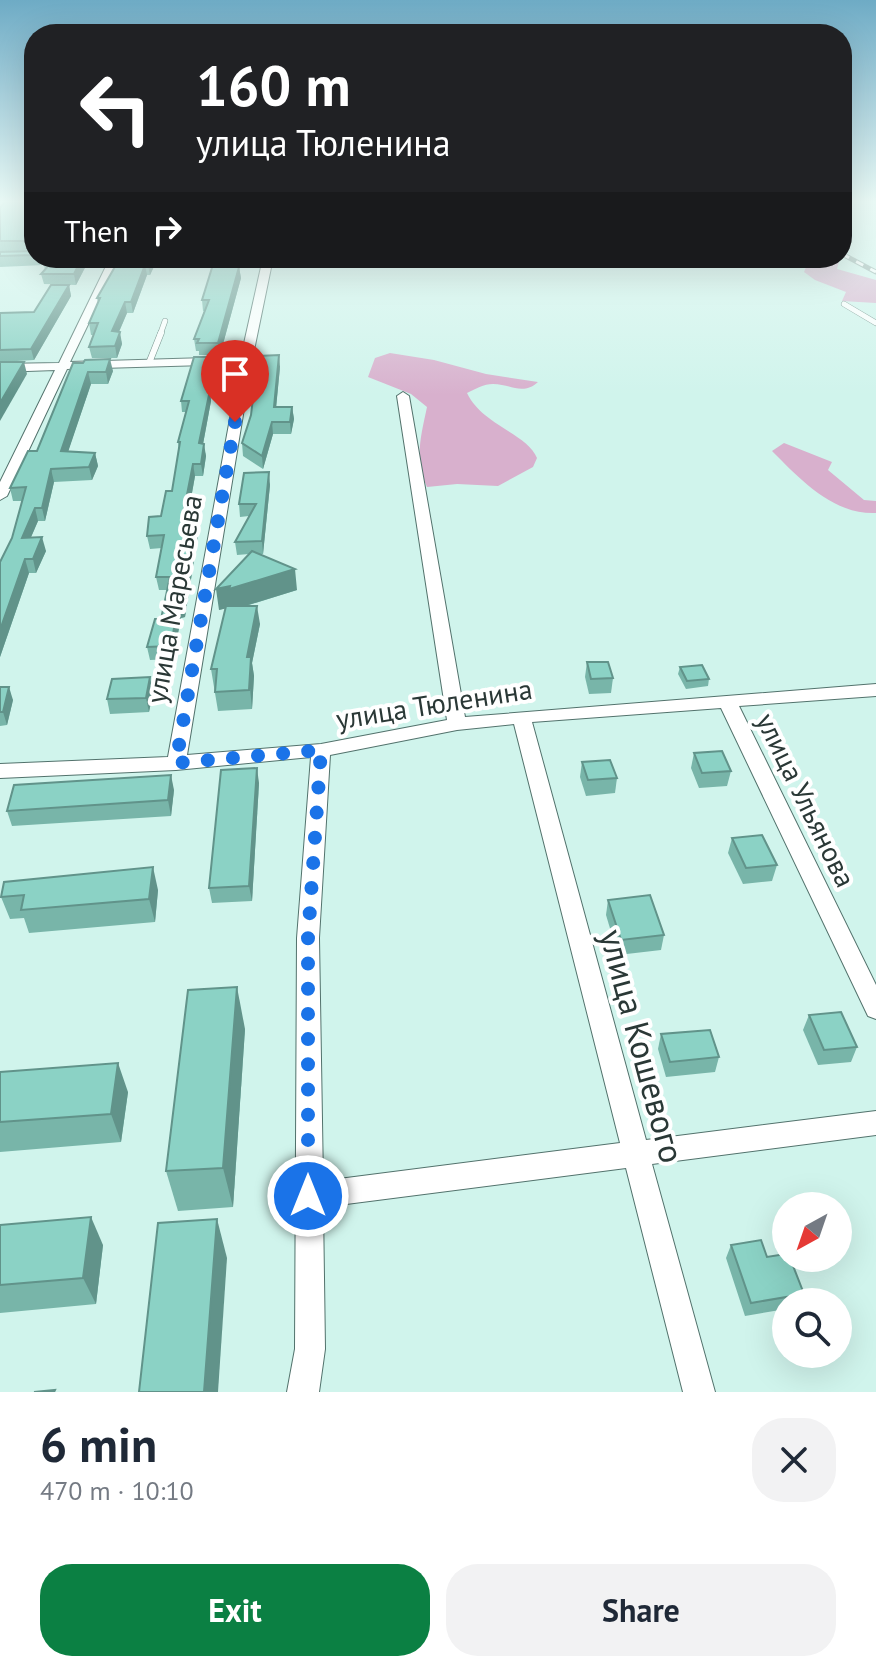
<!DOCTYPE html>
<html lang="en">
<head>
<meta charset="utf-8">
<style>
	:root { --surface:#fff; --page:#f2f2f3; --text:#1f2937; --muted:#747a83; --accent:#0b8043 }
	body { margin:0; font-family:"PT Sans",sans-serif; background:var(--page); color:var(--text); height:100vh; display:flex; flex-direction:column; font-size:30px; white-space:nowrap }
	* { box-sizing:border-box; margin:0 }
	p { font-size:26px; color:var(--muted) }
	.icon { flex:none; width:44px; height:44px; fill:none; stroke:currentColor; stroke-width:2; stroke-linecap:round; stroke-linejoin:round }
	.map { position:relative; height:1392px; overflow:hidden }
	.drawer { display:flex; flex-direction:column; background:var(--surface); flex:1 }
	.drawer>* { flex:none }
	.banner { position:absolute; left:24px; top:24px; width:828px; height:244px; border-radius:32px; box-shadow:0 8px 32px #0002; background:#202124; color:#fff; overflow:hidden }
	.needle { width:52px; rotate:220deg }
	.buttons { position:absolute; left:772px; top:1192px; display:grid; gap:16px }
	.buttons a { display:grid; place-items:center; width:80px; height:80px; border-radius:50%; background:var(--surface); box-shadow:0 8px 32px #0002; font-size:40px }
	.pin { position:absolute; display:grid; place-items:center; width:68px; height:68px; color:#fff; margin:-82px -34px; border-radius:50% 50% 50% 0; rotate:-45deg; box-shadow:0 0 8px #0007 }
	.pin .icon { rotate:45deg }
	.me { position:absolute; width:88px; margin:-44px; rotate:0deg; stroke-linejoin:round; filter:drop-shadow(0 0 6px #0008) }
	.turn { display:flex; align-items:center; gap:28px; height:168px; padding:0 40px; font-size:36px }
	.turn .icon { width:104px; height:104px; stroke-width:2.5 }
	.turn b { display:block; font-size:56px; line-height:68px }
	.then { display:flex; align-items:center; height:76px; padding:0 40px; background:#0003; gap:16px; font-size:30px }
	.round { display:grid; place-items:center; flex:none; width:84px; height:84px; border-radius:32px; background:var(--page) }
	.summary { display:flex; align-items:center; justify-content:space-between; height:136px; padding:0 40px }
	h1 { font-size:48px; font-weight:800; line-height:60px }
	.action { display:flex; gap:16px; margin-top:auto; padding:16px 40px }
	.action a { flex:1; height:92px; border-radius:32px; background:var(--accent); color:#fff; font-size:32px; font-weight:800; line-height:92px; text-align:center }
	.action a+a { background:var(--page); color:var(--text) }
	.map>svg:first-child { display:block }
	.green { fill:#d8b0cd }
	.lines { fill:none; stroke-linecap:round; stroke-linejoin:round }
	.service-far1-casing { stroke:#52726c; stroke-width:6 }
	.service-casing { stroke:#52726c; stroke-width:7 }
	.minor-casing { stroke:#52726c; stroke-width:2 }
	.service-far1 { stroke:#fff; stroke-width:5 }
	.service { stroke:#fff; stroke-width:6 }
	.minor { fill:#fff; fill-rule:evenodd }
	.rail-casing { stroke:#829c97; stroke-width:5 }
	.rail { stroke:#fff; stroke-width:3; stroke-dasharray:8; stroke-linecap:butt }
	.wall { fill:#78b5a9 }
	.shaded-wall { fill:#61938a }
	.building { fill:#8bd2c5; stroke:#61938a; stroke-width:2 }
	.route { stroke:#1a73e8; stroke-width:14; stroke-dasharray:0 25.2 }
	.labels { text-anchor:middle; stroke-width:8; stroke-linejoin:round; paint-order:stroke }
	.street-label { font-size:28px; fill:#2a3836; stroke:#fff }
	.near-street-label { font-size:34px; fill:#2a3836; stroke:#fff }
</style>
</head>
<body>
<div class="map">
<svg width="876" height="1392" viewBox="0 0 876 1392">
	<rect width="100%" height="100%" fill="#d0f4ec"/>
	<g class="green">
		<path d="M797,258H833L839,262L837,269L876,280V303L842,301L846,292L815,280L804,272L807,265Z"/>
		<path d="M390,353L434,360L486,374L538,382C523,396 510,384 493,384C484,384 475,389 467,393C482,425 528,434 537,458L533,467L498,486L457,484L427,487C414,458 421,436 427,407L411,394L368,377L375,358Z"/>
		<path d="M784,443L832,462L828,470L864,500L876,501V513C833,515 800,479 772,451Z"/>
	</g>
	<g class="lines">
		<defs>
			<g id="service-far1">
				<path d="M844,304L876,323"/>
				<path d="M160,335L165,321"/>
			</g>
			<path id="service" d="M149,363L161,333"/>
			<path id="minor" d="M110,258H120L70,362L241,357L263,258H273L252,360L187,755L321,744L447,720L397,396L403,392L409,396L465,717L876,684V696L739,706L876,985V1019L868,1016L721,708L532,722L646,1140L876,1111V1135L652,1164L715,1392H683L626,1168L323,1207L325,1349L319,1392H287L295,1349L297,938L311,757L176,770L0,778V764L168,757L240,364L67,369L7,496L0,500V482L55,370L0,372V364L59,363ZM514,724L620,1143L323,1181L319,938L330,755L457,730Z"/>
		</defs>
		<use href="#service-far1" class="service-far1-casing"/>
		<use href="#service" class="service-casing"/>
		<use href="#minor" class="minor-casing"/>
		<use href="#service-far1" class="service-far1"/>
		<use href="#service" class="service"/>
		<use href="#minor" class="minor"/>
		<defs>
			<path id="rail" d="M842,254L876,272"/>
		</defs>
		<use href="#rail" class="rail-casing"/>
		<use href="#rail" class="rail"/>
	</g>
	<g class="wall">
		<path d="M34,200V258H90L76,285L44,284L41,274L45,270L44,265L0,267V252L27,251H0V208Z"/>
		<path d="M120,258H158L150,275H147L133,313H127L119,332L122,344L117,358H92L89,347L93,335H91L89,323L98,303L97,298Z"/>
		<path d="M189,258H240L238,267H239L241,278L220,355H199V351H196L194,339L204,311H203L202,300L213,264H190Z"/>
		<path d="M69,285L71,296L34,360L0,362V313L34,312Z"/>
		<path d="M215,357L216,368L210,392L211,401L203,444L206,456L203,476H195L188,514L193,522H196L198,535L185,617L181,618L173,659L150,660L147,647L161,619L167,590H159L156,577L162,548L150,549L147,536L161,516L172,491L179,450L178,442L186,412H182L181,401Z"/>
		<path d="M73,363L113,371L108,384H91L68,451L95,453L98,466L92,480L54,482L45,521H38L31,537L46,551L36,573H29L0,657V562L12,538L22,501H13L10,488L37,451Z"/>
		<path d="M280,367L276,407H292L294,419L291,434H273L263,469L243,456L242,443Z"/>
		<path d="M270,485L263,554H259L297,590L246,606L260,624L252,663L254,676L252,709L218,711L211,669L226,608L219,610L249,554L237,555L235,542L249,516L240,517L239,504Z"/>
		<path d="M587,662L613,678L611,693L589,694L585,677Z"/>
		<path d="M680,667L709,679L708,686L686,689L678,674Z"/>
		<path d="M0,687L13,700L7,725L0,726Z"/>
		<path d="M153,692L149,712L110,714L107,699Z"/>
		<path d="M694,753L731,771L727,786L699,788L691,768Z"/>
		<path d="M582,762L617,778L615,793L586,796L580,777Z"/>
		<path d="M259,783L252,901L212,903L209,888Z"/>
		<path d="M174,790L171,816L12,826L7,811Z"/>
		<path d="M732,838L777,865L772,881L743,884L728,853Z"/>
		<path d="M4,882L158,890L155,922L29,933L24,918L10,919L1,897Z"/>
		<path d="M608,900L664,935L661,950L618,955L606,915Z"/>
		<path d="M809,1015L857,1047L851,1062L818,1065L803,1030Z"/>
		<path d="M245,1029L233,1207L178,1211L166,1171Z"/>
		<path d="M661,1034L719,1057L715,1072L666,1077L658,1049Z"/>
		<path d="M0,1072L128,1092L121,1142L0,1152Z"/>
		<path d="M0,1225L103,1245L96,1304L0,1313Z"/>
		<path d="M731,1245L767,1257L804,1294L800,1302H786V1309L745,1316L726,1258Z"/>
	</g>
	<g class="shaded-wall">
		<path d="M82,258H90L76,285L74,274Z"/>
		<path d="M152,258H158L150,275L148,265Z"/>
		<path d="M236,258H240L235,278L234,267Z"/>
		<path d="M145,265L147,275L133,313L131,302Z"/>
		<path d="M239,267L241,278L220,355L218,343Z"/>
		<path d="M69,285L71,296L34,360L31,349Z"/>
		<path d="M125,302L127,313L114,343L112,331Z"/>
		<path d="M120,332L122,344L117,358L115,346Z"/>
		<path d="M279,355L280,367L275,419L274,407Z"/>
		<path d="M215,357L216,368L210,392L211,401L201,455L199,443L206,389Z"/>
		<path d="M110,359L113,371L108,384L106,372Z"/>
		<path d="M24,362L27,374L0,421V403Z"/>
		<path d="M88,372L91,384L64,464L61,451Z"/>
		<path d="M292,407L294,419L291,434L290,422Z"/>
		<path d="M272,422L273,434L263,469L262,456Z"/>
		<path d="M204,444L206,456L203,476L201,464Z"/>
		<path d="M95,453L98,466L92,480L89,467Z"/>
		<path d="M193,464L195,476L186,527L183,515Z"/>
		<path d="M51,469L54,482L45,521L42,508Z"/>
		<path d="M269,472L270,485L263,554L262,541Z"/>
		<path d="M35,508L38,521L25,551L22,538Z"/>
		<path d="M196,522L198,535L185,617L181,618L173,659L171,646Z"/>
		<path d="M42,537L46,551L36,573L33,559Z"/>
		<path d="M25,559L29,573L0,657V630Z"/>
		<path d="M295,569L297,590L232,610V607L219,610L216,589Z"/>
		<path d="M257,606L260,624L252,663L254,676L252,709L247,657Z"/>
		<path d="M150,677L153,692L149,712L146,698Z"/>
		<path d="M9,687L13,700L7,725L3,712Z"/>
		<path d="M257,768L259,783L252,901L249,886Z"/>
		<path d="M171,775L174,790L171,816L168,800Z"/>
		<path d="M153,867L158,890L155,922L149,899Z"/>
		<path d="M237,987L245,1029L233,1207L223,1168Z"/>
		<path d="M118,1063L128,1092L121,1142L111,1114Z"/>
		<path d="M91,1217L103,1245L96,1304L83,1278Z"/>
		<path d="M217,1219L227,1258L218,1392H204Z"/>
	</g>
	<g class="building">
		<path d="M6,200H34V206L31,211H34V226L32,229H34V243L32,241H0V208Z"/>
		<path d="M34,251V255L0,256V252Z"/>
		<path d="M47,258H82L74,274H41L51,263L43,262Z"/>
		<path d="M120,258H152L148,265H145L131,302H125L112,331L120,332L115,346L89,347L98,323H89L100,298H97Z"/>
		<path d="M215,258H236L234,267H239L218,343H197L199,339H194L209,300H202Z"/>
		<path d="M51,285H69L31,349L0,350V313L34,312Z"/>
		<path d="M279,355L274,407H292L290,422H272L262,456L242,443L251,415L258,356Z"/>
		<path d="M194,357H215L206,389L210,390L199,443L204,444L201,464H193L183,515L192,514L191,522H196L183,604H178L171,646L147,647L155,619H161L170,577H156L164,535L147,536L149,517L161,516L166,491H172L180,442H178L189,401H181Z"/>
		<path d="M110,359L106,372H88L61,451L95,453L89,467L51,469L42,508H35L22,538L42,537L33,559H25L0,630V562L12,538L26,487L10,488L28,451H37L73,363H83L85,360Z"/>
		<path d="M0,362H24L0,403Z"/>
		<path d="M269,472L262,541L235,542L256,504H239L244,473Z"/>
		<path d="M252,551L295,569L229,589L230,586L216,589Z"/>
		<path d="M226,606H257L247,657H251L249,690L215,692L217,669H211Z"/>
		<path d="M587,662H608L613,678L591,679Z"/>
		<path d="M702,665L709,679L687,681L680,667Z"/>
		<path d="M150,677L146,698L107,699L112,679Z"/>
		<path d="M0,687H9L3,712H0Z"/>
		<path d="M722,751L731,771L702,773L694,753Z"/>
		<path d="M610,760L617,778L588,780L582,762Z"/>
		<path d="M257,768L249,886L209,888L221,770Z"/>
		<path d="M171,775L168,800L7,811L14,785Z"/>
		<path d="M762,835L777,865L746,868L732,838Z"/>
		<path d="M153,867L149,899L21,910L24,895L1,897L4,882Z"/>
		<path d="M650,895L664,935L621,940L608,900Z"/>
		<path d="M237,987L223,1168L166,1171L188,990Z"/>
		<path d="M841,1012L857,1047L824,1050L809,1015Z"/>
		<path d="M710,1030L719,1057L670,1062L661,1034Z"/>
		<path d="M118,1063L111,1114L0,1122V1072Z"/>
		<path d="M91,1217L83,1278L0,1285V1225Z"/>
		<path d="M217,1219L204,1392H139L158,1223Z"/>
		<path d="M761,1240L767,1257L786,1254V1258H790L804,1294L751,1303L731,1245Z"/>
		<path d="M55,1390L54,1392H34Z"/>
	</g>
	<linearGradient id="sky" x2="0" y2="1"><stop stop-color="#6eabc5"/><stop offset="0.51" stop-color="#eafaf6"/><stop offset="1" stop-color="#eafaf6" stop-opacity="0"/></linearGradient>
	<rect width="876" height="395" fill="url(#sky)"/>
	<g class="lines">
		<path class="route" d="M235,422L176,763L321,750L308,938V1196"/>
	</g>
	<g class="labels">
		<g class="street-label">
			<text transform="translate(174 599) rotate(-80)" y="10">улица Маресьева</text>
			<text transform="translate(434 704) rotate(-9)" y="10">улица Тюленина</text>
			<text transform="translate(806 800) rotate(64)" y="10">улица Ульянова</text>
		</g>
		<g class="near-street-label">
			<text transform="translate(642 1046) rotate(75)" y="12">улица Кошевого</text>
		</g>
	</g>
</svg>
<div class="buttons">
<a><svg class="needle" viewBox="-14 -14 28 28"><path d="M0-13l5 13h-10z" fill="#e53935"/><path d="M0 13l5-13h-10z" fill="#747a83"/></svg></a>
<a><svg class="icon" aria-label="search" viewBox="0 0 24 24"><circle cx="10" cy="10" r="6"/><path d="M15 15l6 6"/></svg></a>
</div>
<div class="pin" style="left:235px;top:422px;background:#d93025"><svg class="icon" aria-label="arrive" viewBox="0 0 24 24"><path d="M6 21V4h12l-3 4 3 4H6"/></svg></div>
<svg class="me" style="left:308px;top:1196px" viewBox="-20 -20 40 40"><circle r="17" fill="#1a73e8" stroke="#fff" stroke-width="3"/><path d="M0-11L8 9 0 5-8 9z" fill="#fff"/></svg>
<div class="banner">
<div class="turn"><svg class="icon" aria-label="left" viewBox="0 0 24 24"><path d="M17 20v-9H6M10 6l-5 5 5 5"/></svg><div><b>160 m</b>улица Тюленина</div></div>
<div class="then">Then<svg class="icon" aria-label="right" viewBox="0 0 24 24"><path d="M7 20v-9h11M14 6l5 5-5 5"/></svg></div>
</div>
</div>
<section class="drawer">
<div class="summary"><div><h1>6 min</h1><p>470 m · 10:10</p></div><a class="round"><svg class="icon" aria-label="close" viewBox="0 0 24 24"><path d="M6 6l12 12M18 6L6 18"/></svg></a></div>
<div class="action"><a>Exit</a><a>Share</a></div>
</section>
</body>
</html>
